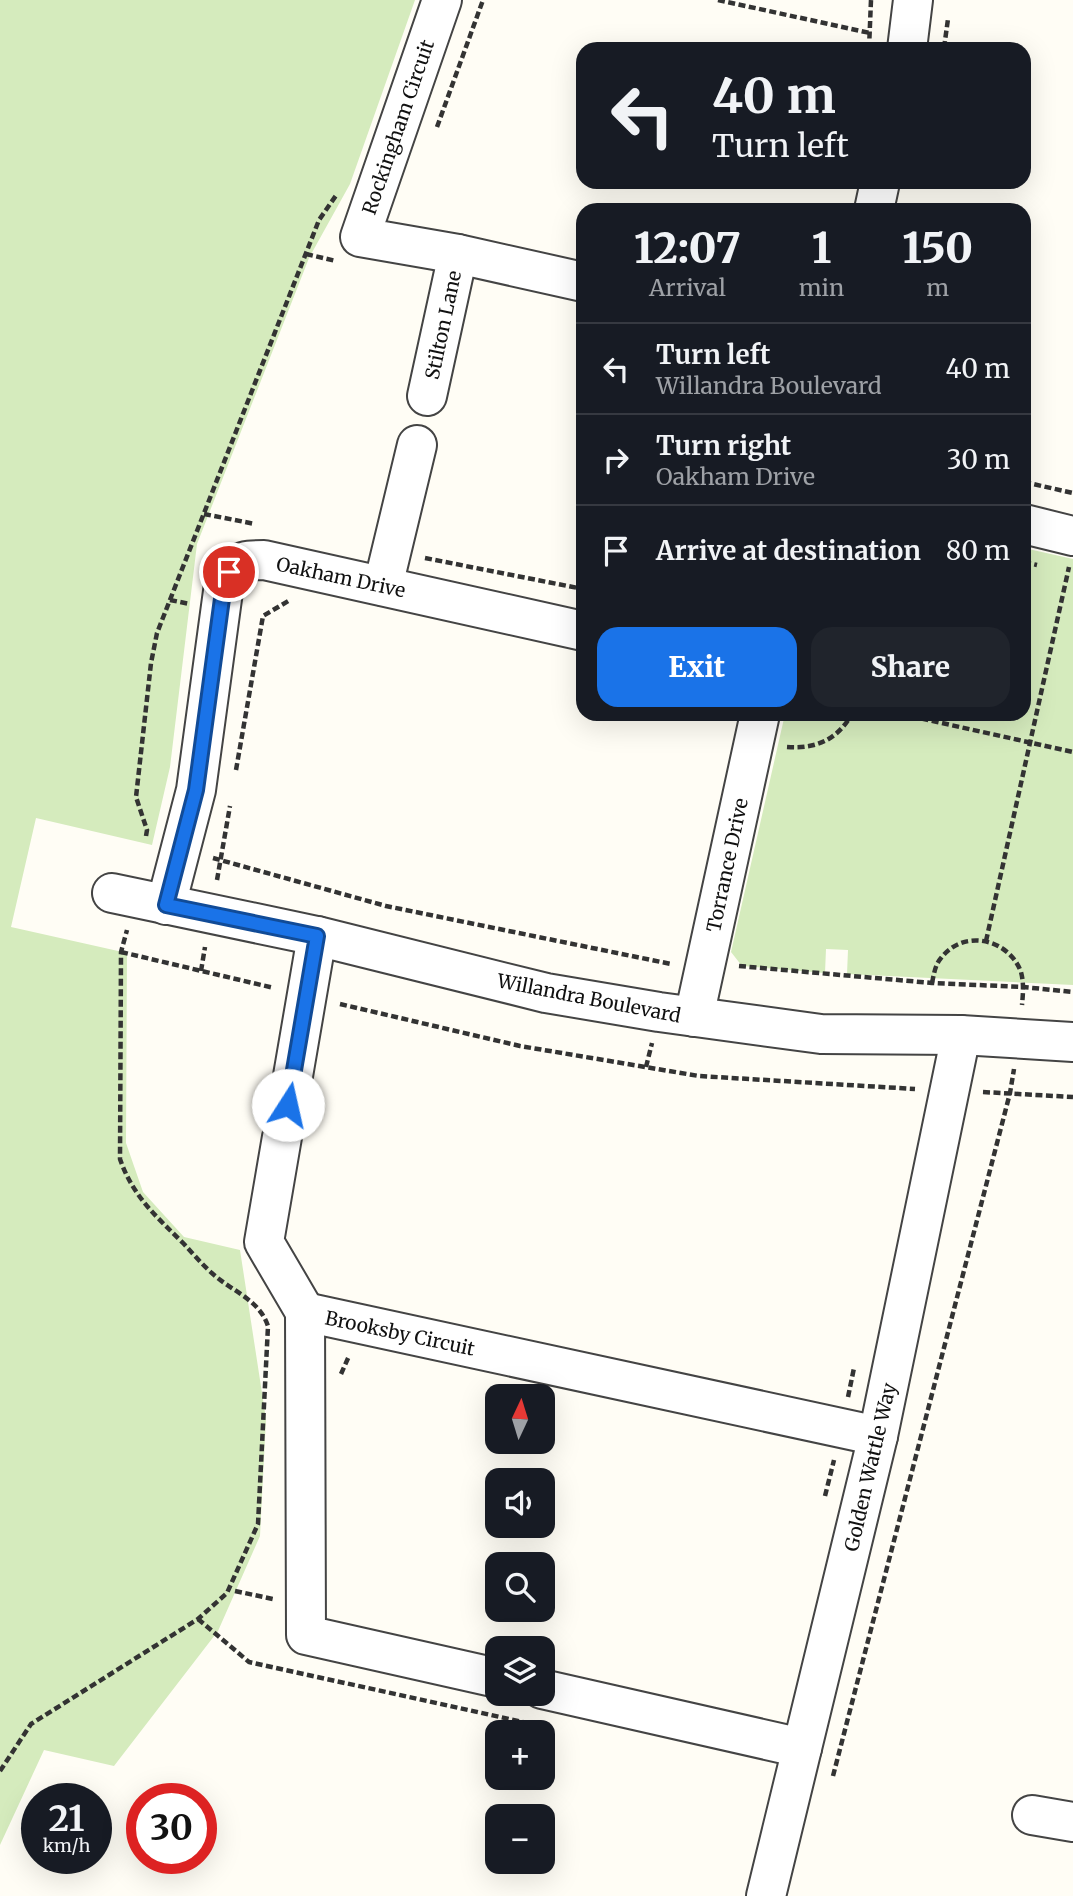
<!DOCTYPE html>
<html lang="en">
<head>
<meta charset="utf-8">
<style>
	:root { --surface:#171b24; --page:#20242c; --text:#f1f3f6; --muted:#9ea1a6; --line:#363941; --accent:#1a73e8 }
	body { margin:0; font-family:Merriweather,serif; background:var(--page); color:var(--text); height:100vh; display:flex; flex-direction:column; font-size:26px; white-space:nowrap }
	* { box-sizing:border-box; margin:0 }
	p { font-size:23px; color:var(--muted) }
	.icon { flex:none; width:38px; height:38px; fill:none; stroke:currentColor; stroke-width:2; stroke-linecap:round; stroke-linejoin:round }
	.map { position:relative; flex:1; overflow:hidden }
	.details { position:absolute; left:576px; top:203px; width:455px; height:518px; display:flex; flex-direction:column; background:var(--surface); border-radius:21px; box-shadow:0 7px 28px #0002 }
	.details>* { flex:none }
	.top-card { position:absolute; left:576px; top:42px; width:455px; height:147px; border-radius:21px; box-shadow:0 7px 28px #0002; background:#171b24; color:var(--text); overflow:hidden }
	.needle { width:46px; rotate:4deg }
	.fabs { position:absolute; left:485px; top:1384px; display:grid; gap:14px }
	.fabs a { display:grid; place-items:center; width:70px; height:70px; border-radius:14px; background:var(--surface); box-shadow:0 7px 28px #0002; font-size:35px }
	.speed { position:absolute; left:21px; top:1783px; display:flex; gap:14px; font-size:35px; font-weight:700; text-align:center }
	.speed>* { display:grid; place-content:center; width:91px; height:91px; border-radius:50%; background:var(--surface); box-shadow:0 7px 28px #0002; line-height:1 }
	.speed small { font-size:18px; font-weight:400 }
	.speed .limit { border:10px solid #d22; background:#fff; color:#111 }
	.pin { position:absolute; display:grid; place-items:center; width:60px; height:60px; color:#fff; margin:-30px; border:4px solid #fff; border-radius:50%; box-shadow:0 2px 7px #0007 }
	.me { position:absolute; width:77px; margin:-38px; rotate:10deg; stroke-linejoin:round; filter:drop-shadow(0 0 5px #0008) }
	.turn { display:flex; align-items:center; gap:24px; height:147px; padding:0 21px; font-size:32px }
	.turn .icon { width:91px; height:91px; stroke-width:2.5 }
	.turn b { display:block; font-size:49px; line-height:60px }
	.eta { display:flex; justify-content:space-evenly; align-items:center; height:119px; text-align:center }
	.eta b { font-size:42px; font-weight:800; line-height:49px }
	.action { display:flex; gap:14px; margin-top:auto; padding:14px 21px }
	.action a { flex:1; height:80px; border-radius:21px; background:var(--accent); color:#fff; font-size:28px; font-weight:800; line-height:80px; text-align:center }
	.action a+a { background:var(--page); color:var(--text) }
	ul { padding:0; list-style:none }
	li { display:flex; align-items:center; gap:21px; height:91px; padding:0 21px; border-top:2px solid var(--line) }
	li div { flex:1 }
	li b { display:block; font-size:26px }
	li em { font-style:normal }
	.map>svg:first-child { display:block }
	.green { fill:#d5ebbd }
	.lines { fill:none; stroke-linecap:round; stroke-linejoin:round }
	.minor-casing { stroke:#444; stroke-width:42 }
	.path { stroke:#333; stroke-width:4.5; stroke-dasharray:7 3.5; stroke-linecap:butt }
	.minor { stroke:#fff; stroke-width:38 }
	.route-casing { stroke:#114b97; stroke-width:18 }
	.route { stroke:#1a73e8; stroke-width:12 }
	.labels { text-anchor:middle; stroke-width:7; stroke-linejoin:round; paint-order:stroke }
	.street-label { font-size:19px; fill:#111; stroke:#fff }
</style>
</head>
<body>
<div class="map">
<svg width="1073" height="1896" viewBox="0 0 1073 1896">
	<rect width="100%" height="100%" fill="#fffdf5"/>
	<g class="green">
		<path d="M0,0H415L350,184L309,258L197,544L170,767L152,845L36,818L11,927L127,953L126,1143L143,1192L184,1237L240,1250L266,1419L260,1536L218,1631L114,1766L44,1750L0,1845Z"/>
		<path d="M1024,548L1073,559V985L847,974L848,950L826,949L825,973L742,966L731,952L785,714H1024Z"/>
	</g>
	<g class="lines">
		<defs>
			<g id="minor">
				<path d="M442,0L360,237L458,254L583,282"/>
				<path d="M907,49L913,0"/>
				<path d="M874,210L880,182"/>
				<path d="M427,396L458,254"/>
				<path d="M1024,524L1073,536"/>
				<path d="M383,586L417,445"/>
				<path d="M112,893L317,936L546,993L659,1012L821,1034L961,1035L1073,1042"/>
				<path d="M166,905L196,790L224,584C233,562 241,560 264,560L583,631"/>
				<path d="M694,1017L760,714"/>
				<path d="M288,1105L317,936"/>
				<path d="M282,1137L264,1242L305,1312"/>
				<path d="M497,1678L306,1635L305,1312L878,1436"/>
				<path d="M542,1689L802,1748"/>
				<path d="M1032,1815L1073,1822"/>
				<path d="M766,1896L878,1436L961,1035"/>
			</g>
		</defs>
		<use href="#minor" class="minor-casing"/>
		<g class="path">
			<path d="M718,0L870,33"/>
			<path d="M944,48L948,19"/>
			<path d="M869,49L871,0"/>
			<path d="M437,127L483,0"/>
			<path d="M306,254L336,261"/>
			<path d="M1024,482L1073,493"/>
			<path d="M204,514L255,524"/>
			<path d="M425,558L583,589"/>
			<path d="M1024,562L1037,565"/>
			<path d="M170,600L190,604"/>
			<path d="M901,714L1073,752"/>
			<path d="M787,747C816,749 837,740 852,714"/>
			<path d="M236,770L263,616L290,600"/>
			<path d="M146,836L147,830L136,797L151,663L157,633L319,220L337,194"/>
			<path d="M213,858L386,906L671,964"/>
			<path d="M217,880L230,806"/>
			<path d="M986,941L1069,567"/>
			<path d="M121,952L274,988"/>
			<path d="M739,966L932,983L1023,987L1073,992"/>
			<path d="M201,971L205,947"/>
			<path d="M932,983C934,974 935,965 941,958C964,928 1009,939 1021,972C1024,983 1023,994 1022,1005"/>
			<path d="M340,1004L520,1046L699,1076L915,1089"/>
			<path d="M646,1067L652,1043"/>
			<path d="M983,1092L1073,1097"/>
			<path d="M341,1374L349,1356"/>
			<path d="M848,1397L854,1368"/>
			<path d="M825,1496L834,1460"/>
			<path d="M235,1591L273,1599"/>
			<path d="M198,1619L249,1662L532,1724"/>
			<path d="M0,1771L31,1724L198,1619L227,1593L258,1524L268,1326C260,1302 237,1293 219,1279C206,1269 195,1256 184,1244C157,1217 133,1197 120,1159L121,952L127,930"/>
			<path d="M833,1776L1010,1093L1014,1069"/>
		</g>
		<use href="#minor" class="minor"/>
	</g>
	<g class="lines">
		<defs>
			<path id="route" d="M229,572L224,584L196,790L166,905L317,936L288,1105"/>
		</defs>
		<use href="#route" class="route-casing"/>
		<use href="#route" class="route"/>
	</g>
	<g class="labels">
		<g class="street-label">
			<text transform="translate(398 127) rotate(-71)" y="7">Rockingham Circuit</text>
			<text transform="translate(443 325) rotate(-78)" y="7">Stilton Lane</text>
			<text transform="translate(341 577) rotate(12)" y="7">Oakham Drive</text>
			<text transform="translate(727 865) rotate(-78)" y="7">Torrance Drive</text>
			<text transform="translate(589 998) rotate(11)" y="7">Willandra Boulevard</text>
			<text transform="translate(400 1333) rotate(12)" y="7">Brooksby Circuit</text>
			<text transform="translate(870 1467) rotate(-77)" y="7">Golden Wattle Way</text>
		</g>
	</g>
</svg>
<div class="fabs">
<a><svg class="needle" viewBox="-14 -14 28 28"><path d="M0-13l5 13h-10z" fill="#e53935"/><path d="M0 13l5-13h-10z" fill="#9ea1a6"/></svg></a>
<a><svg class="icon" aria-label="sound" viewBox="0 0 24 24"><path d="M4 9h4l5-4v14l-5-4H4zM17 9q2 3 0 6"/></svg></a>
<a><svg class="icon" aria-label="search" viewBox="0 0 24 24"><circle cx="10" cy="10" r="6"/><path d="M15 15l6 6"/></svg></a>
<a><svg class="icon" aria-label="layers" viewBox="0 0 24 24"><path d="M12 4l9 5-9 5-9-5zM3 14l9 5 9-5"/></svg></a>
<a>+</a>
<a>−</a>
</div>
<div class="speed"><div>21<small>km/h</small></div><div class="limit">30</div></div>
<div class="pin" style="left:229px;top:572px;background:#d93025"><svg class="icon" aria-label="arrive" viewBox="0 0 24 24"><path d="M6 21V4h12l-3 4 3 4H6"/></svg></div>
<svg class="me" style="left:288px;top:1105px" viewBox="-20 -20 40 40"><circle r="19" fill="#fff"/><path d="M0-13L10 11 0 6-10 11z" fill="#1a73e8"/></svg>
<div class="top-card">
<div class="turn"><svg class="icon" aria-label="left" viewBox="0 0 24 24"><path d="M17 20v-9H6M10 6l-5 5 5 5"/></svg><div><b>40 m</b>Turn left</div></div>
</div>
<section class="details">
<div class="eta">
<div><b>12:07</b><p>Arrival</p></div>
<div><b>1</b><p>min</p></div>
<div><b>150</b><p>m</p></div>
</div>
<ul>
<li><svg class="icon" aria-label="left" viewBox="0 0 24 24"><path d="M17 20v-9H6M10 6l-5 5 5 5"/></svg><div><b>Turn left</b><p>Willandra Boulevard</p></div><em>40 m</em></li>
<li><svg class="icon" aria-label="right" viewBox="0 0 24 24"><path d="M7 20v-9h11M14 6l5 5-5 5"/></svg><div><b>Turn right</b><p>Oakham Drive</p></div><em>30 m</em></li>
<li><svg class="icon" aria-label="arrive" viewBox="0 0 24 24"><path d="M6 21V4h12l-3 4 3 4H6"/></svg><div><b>Arrive at destination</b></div><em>80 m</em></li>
</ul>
<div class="action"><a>Exit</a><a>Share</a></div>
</section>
</div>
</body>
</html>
